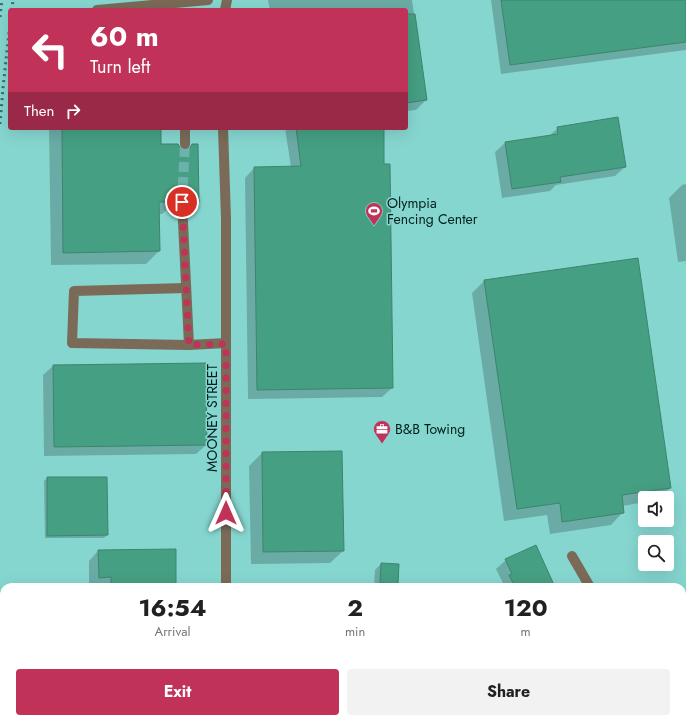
<!DOCTYPE html>
<html lang="en">
<head>
<meta charset="utf-8">
<style>
	:root { --surface:#fff; --page:#f2f2f2; --text:#202124; --muted:#757577; --accent:#c13259 }
	body { margin:0; font-family:Jost,sans-serif; background:var(--page); color:var(--text); height:100vh; display:flex; flex-direction:column; font-size:15px; white-space:nowrap }
	* { box-sizing:border-box; margin:0 }
	p { font-size:13px; color:var(--muted) }
	.icon { flex:none; width:22px; height:22px; fill:none; stroke:currentColor; stroke-width:2; stroke-linecap:round; stroke-linejoin:round }
	.map { position:relative; flex:1; overflow:hidden }
	.sheet { position:absolute; left:0px; top:583px; width:686px; height:140px; display:flex; flex-direction:column; background:var(--surface); border-radius:12px 12px 0 0; box-shadow:0 4px 16px #0002 }
	.sheet>* { flex:none }
	.guide { position:absolute; left:8px; top:8px; width:400px; height:122px; border-radius:4px; box-shadow:0 4px 16px #0002; background:#c13259; color:#fff; overflow:hidden }
	.tools { position:absolute; left:638px; top:491px; display:grid; gap:8px }
	.tools a { display:grid; place-items:center; width:36px; height:36px; border-radius:4px; background:var(--surface); box-shadow:0 4px 16px #0002; font-size:20px }
	.pin { position:absolute; display:grid; place-items:center; width:34px; height:34px; color:#fff; margin:-17px; border:2px solid #fff; border-radius:50%; box-shadow:0 1px 4px #0007 }
	.me { position:absolute; width:44px; margin:-22px; rotate:0deg; stroke-linejoin:round; filter:drop-shadow(0 0 3px #0008) }
	.turn { display:flex; align-items:center; gap:14px; height:84px; padding:0 16px; font-size:18px }
	.turn .icon { width:52px; height:52px; stroke-width:2.5 }
	.turn b { display:block; font-size:28px; line-height:34px }
	.then { display:flex; align-items:center; height:38px; padding:0 16px; background:#0003; gap:8px; font-size:15px }
	.eta { display:flex; justify-content:space-evenly; align-items:center; height:68px; text-align:center }
	.eta b { font-size:24px; font-weight:700; line-height:28px }
	.cta { display:flex; gap:8px; margin-top:auto; padding:8px 16px }
	.cta a { flex:1; height:46px; border-radius:4px; background:var(--accent); color:#fff; font-size:16px; font-weight:700; line-height:46px; text-align:center }
	.cta a+a { background:var(--page); color:var(--text) }
	.map>svg:first-child { display:block }
	.green { fill:#e88696 }
	.shadow { fill:#0003 }
	.building { fill:#459f83; stroke:#3f846d }
	.lines { fill:none; stroke-linecap:round; stroke-linejoin:round }
	.minor-tunnel { stroke:#6bb1ac; stroke-width:10; stroke-dasharray:10 5; stroke-linecap:butt }
	.minor { stroke:#7a6a57; stroke-width:10 }
	.rail { stroke:#3a6e6a; stroke-width:3; stroke-dasharray:2 4; stroke-linecap:butt }
	.route { stroke:#c13259; stroke-width:7; stroke-dasharray:0 12.6 }
	.labels { text-anchor:middle; stroke-width:3; stroke-linejoin:round; paint-order:stroke }
	.poi-label { font-size:14px; fill:#001e1c; stroke:#86d6d0; text-anchor:start }
	.street-label { font-size:14px; fill:#001e1c; stroke:#86d6d0 }
</style>
</head>
<body>
<div class="map">
<svg width="686" height="723" viewBox="0 0 686 723">
	<rect width="100%" height="100%" fill="#86d6d0"/>
	<path class="green" d="M534,719H558L560,723H527Z"/>
	<g class="shadow">
		<path d="M268,0H412L426,100L416,110L406,111V10H270Z"/>
		<path d="M491,0H686V50L501,74Z"/>
		<path d="M49,128H160V145L185,151L192,145L198,201L185,214H176L175,211L169,208L162,214H158L159,251L146,264L51,265Z"/>
		<path d="M285,128H383L392,388L382,397L248,399L245,178L254,168L291,167Z"/>
		<path d="M558,128L625,167L615,176L556,185L550,191L502,198L495,152L505,143L549,136Z"/>
		<path d="M686,184V261L678,262L669,198L682,185Z"/>
		<path d="M484,281L670,488L660,498H645V502L622,506L623,512L611,525L550,534L547,515L504,521L472,293Z"/>
		<path d="M205,364L206,445L196,454L44,456L43,375L53,366Z"/>
		<path d="M341,452L343,551L330,563L251,564L249,466L262,453Z"/>
		<path d="M47,478H106L107,535L104,538H45L44,481Z"/>
		<path d="M98,551L175,587H89V561Z"/>
		<path d="M506,560L551,587H501L500,585L503,583L496,569Z"/>
		<path d="M381,564L397,584L393,587H374L375,570Z"/>
		<path d="M686,637V697L682,689V639Z"/>
		<path d="M580,719H627L629,723H582Z"/>
	</g>
	<g class="building">
		<path d="M501,0H686V42L510,65Z"/>
		<path d="M406,14H415L427,100L406,103Z"/>
		<path d="M618,117L626,167L560,177L561,182L512,189L505,142L558,134L557,127Z"/>
		<path d="M62,128H161V144H178L181,149L185,150L190,148L192,144H198L199,202H188L187,198L182,196L178,197L176,202H159L160,251L63,253Z"/>
		<path d="M296,128H384V164H390L393,388L257,390L254,167L301,166Z"/>
		<path d="M638,258L671,488L622,495L624,513L562,522L560,503L517,509L484,280Z"/>
		<path d="M206,363L207,445L54,447L53,365Z"/>
		<path d="M342,451L344,551L263,552L262,452Z"/>
		<path d="M47,477H107L108,535L47,536Z"/>
		<path d="M536,545L555,587H515L509,575L512,574L505,559Z"/>
		<path d="M176,549V587H111V577L99,578L98,550Z"/>
		<path d="M381,563L399,564L398,584L380,583Z"/>
	</g>
	<g class="lines">
		<path class="minor-tunnel" d="M182,202L185,144"/>
		<g class="minor">
			<path d="M97,10L208,0"/>
			<path d="M225,10L227,0"/>
			<path d="M223,128L226,219V587"/>
			<path d="M185,144V128"/>
			<path d="M182,202L189,345L226,343"/>
			<path d="M186,288L74,291L72,343L189,345"/>
			<path d="M572,556L590,587"/>
			<path d="M666,719L668,723"/>
			<path d="M224,723V719"/>
		</g>
		<g class="rail">
			<path d="M12,10L13,0"/>
			<path d="M0,17L2,0"/>
			<path d="M0,124L3,88L10,23"/>
			<path d="M0,610L4,659"/>
			<path d="M0,715L1,723"/>
			<path d="M11,719L12,723"/>
		</g>
	</g>
	<g class="lines">
		<path class="route" d="M182,202L189,345L226,344V513"/>
	</g>
	<defs>
		<symbol id="stadium-pin" viewBox="-11 -11 22 30"><path d="M0 17L-7.5 6A9.5 9.5 0 1 1 7.5 6Z" fill="#c13259" stroke="#86d6d0"/><path d="M0-5a6.5 5 0 1 0 0 10a6.5 5 0 1 0 0-10ZM-3.5-1.8h7v3.6h-7Z" fill="#fff"/></symbol>
		<symbol id="office-pin" viewBox="-11 -11 22 30"><path d="M0 17L-7.5 6A9.5 9.5 0 1 1 7.5 6Z" fill="#c13259" stroke="#86d6d0"/><path d="M-6-3h4V-5.5h4V-3h4V5H-6ZM-1-4.5V-3h2v-1.5ZM-6 0V1H6V0Z" fill="#fff"/></symbol>
	</defs>
	<g fill-rule="evenodd">
		<use href="#stadium-pin" x="364" y="201" width="20" height="27"/>
		<use href="#office-pin" x="372" y="419" width="20" height="27"/>
	</g>
	<g class="labels">
		<g class="poi-label">
			<text x="387" y="208">Olympia<tspan x="387" dy="16">Fencing Center</tspan></text>
			<text x="395" y="434">B&amp;B Towing</text>
		</g>
		<g class="street-label">
			<text transform="translate(212 418) rotate(-90)" y="5">MOONEY STREET</text>
		</g>
	</g>
</svg>
<div class="tools">
<a><svg class="icon" aria-label="sound" viewBox="0 0 24 24"><path d="M4 9h4l5-4v14l-5-4H4zM17 9q2 3 0 6"/></svg></a>
<a><svg class="icon" aria-label="search" viewBox="0 0 24 24"><circle cx="10" cy="10" r="6"/><path d="M15 15l6 6"/></svg></a>
</div>
<div class="pin" style="left:182px;top:202px;background:#d93025"><svg class="icon" aria-label="arrive" viewBox="0 0 24 24"><path d="M6 21V4h12l-3 4 3 4H6"/></svg></div>
<svg class="me" style="left:226px;top:513px" viewBox="-20 -20 40 40"><path d="M0-17L14 15 0 8-14 15z" fill="#c13259" stroke="#fff" stroke-width="4"/></svg>
<div class="guide">
<div class="turn"><svg class="icon" aria-label="left" viewBox="0 0 24 24"><path d="M17 20v-9H6M10 6l-5 5 5 5"/></svg><div><b>60 m</b>Turn left</div></div>
<div class="then">Then<svg class="icon" aria-label="right" viewBox="0 0 24 24"><path d="M7 20v-9h11M14 6l5 5-5 5"/></svg></div>
</div>
<section class="sheet">
<div class="eta">
<div><b>16:54</b><p>Arrival</p></div>
<div><b>2</b><p>min</p></div>
<div><b>120</b><p>m</p></div>
</div>
<div class="cta"><a>Exit</a><a>Share</a></div>
</section>
</div>
</body>
</html>
